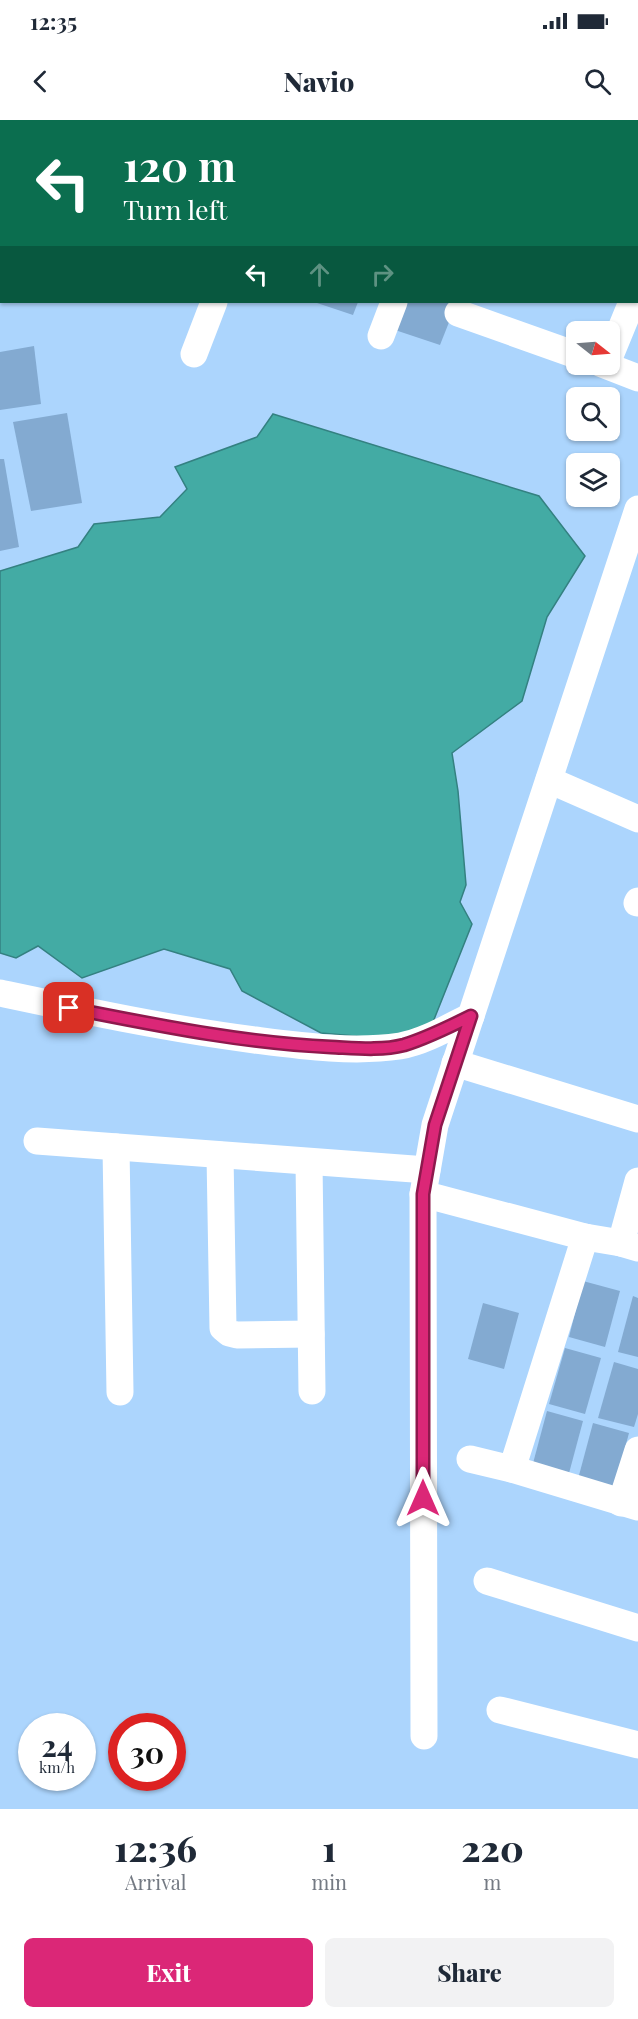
<!DOCTYPE html>
<html lang="en">
<head>
<meta charset="utf-8">
<style>
	:root { --surface:#fff; --page:#f2f2f3; --text:#1f2937; --muted:#747a83; --accent:#db2777 }
	body { margin:0; font-family:"Playfair Display",serif; background:var(--page); color:var(--text); height:100vh; display:flex; flex-direction:column; font-size:22px; white-space:nowrap }
	* { box-sizing:border-box; margin:0 }
	p { font-size:20px; color:var(--muted) }
	.icon { flex:none; width:33px; height:33px; fill:none; stroke:currentColor; stroke-width:2; stroke-linecap:round; stroke-linejoin:round }
	.map { position:relative; height:1689px; overflow:hidden }
	.panel { display:flex; flex-direction:column; background:var(--surface); flex:1 }
	.panel>* { flex:none }
	.top-card { position:absolute; left:0px; top:0px; width:639px; height:183px; box-shadow:0 2px 4px #0004; background:#0b6e4f; color:#fff; overflow:hidden }
	.needle { width:39px; rotate:107deg }
	.controls { position:absolute; left:566px; top:201px; display:grid; gap:12px }
	.controls a { display:grid; place-items:center; width:54px; height:54px; border-radius:9px; background:var(--surface); box-shadow:0 2px 4px #0004; font-size:30px }
	.speed { position:absolute; left:18px; top:1593px; display:flex; gap:12px; font-size:30px; font-weight:700; text-align:center }
	.speed>* { display:grid; place-content:center; width:78px; height:78px; border-radius:50%; background:var(--surface); box-shadow:0 2px 4px #0004; line-height:1 }
	.speed small { font-size:15px; font-weight:400 }
	.speed .limit { border:9px solid #d22; background:#fff; color:#111 }
	.pin { position:absolute; display:grid; place-items:center; width:51px; height:51px; color:#fff; margin:-26px; border-radius:12px; box-shadow:0 3px 9px #0006 }
	.me { position:absolute; width:66px; margin:-33px; rotate:0deg; stroke-linejoin:round; filter:drop-shadow(0 0 4px #0008) }
	.turn { display:flex; align-items:center; gap:21px; height:126px; padding:0 24px; font-size:27px }
	.turn .icon { width:78px; height:78px; stroke-width:2.5 }
	.turn b { display:block; font-size:42px; line-height:51px }
	.lanes { display:flex; align-items:center; height:57px; padding:0 24px; background:#0003; justify-content:center; gap:30px; direction:ltr }
	.lanes .off { opacity:.35 }
	.eta { display:flex; justify-content:space-evenly; align-items:center; height:102px; text-align:center }
	.eta b { font-size:36px; font-weight:800; line-height:42px }
	.action { display:flex; gap:12px; margin-top:auto; padding:12px 24px }
	.action a { flex:1; height:69px; border-radius:9px; background:var(--accent); color:#fff; font-size:24px; font-weight:800; line-height:69px; text-align:center }
	.action a+a { background:var(--page); color:var(--text) }
	.status { display:flex; justify-content:space-between; align-items:center; height:42px; padding:0 30px; background:var(--surface); direction:ltr }
	.status svg { height:16px; fill:currentColor }
	header { display:flex; justify-content:space-between; align-items:center; height:78px; padding:0 24px; background:var(--surface); font-size:27px; font-weight:800 }
	.map>svg:first-child { display:block }
	.water { fill:#43aba4; stroke:#348181; stroke-width:1.5 }
	.building { fill:#83aad1 }
	.lines { fill:none; stroke-linecap:round; stroke-linejoin:round }
	.minor { stroke:#fff; stroke-width:27 }
	.route-casing { stroke:#8e194d; stroke-width:15 }
	.route { stroke:#db2777; stroke-width:10 }
</style>
</head>
<body>
<div class="status"><b>12:35</b><svg viewBox="0 0 49 12"><path d="M0 12V9h3v3zM5 12V6h3v6zM10 12V3h3v9zM15 12V0h3v12zM26 1h20v11H26zM47 4h2v5h-2z"/></svg></div>
<header><svg class="icon" aria-label="back" viewBox="0 0 24 24"><path d="M15 5l-7 7 7 7"/></svg>Navio<svg class="icon" aria-label="search" viewBox="0 0 24 24"><circle cx="10" cy="10" r="6"/><path d="M15 15l6 6"/></svg></header>
<div class="map">
<svg width="638" height="1689" viewBox="0 0 638 1689">
	<rect width="100%" height="100%" fill="#acd5fd"/>
	<path class="water" d="M273,294L539,376L585,436L547,497L522,581L452,633L458,671L466,765L460,782L472,804L433,902L400,920L321,913L242,871L230,849L164,829L82,858L38,826L16,838L0,833V451L78,427L94,404L160,397L187,369L175,347L257,317Z"/>
	<g class="building">
		<path d="M314,182H358L353,195Z"/>
		<path d="M406,182H457L440,225L395,210Z"/>
		<path d="M34,226L41,284L0,290V232Z"/>
		<path d="M67,293L82,383L31,391L13,302Z"/>
		<path d="M0,339H4L19,427L0,431Z"/>
		<path d="M583,1161L620,1171L605,1227L569,1217Z"/>
		<path d="M633,1176L638,1178V1237L618,1232Z"/>
		<path d="M483,1183L519,1193L504,1249L468,1239Z"/>
		<path d="M565,1228L601,1238L585,1294L549,1284Z"/>
		<path d="M614,1242L638,1249V1294L634,1307L598,1298Z"/>
		<path d="M547,1291L583,1301L568,1357L532,1347Z"/>
		<path d="M593,1303L629,1313L614,1369L578,1359Z"/>
	</g>
	<g class="lines">
		<g class="minor">
			<path d="M162,2V0"/>
			<path d="M281,2L282,0"/>
			<path d="M460,2L461,0"/>
			<path d="M0,46L2,47"/>
			<path d="M638,137V138"/>
			<path d="M458,193L576,235"/>
			<path d="M381,216L394,182"/>
			<path d="M194,234L214,182"/>
			<path d="M609,238L632,182"/>
			<path d="M602,244L638,258"/>
			<path d="M638,389L435,1005L423,1074L585,1117L621,1123L638,1128"/>
			<path d="M549,660L638,699"/>
			<path d="M637,783L638,781"/>
			<path d="M0,873C85,891 169,909 255,920C302,926 353,933 400,926C424,922 449,907 471,896"/>
			<path d="M455,943L638,999"/>
			<path d="M37,1021L427,1050"/>
			<path d="M116,1027L120,1272"/>
			<path d="M220,1035L223,1208L229,1213L237,1215L311,1214"/>
			<path d="M309,1042L312,1271"/>
			<path d="M423,1074L424,1616"/>
			<path d="M621,1123L638,1061"/>
			<path d="M470,1339L512,1349L638,1387"/>
			<path d="M512,1349L585,1117"/>
			<path d="M621,1383L638,1330"/>
			<path d="M487,1461L638,1508"/>
			<path d="M500,1590L638,1625"/>
		</g>
	</g>
	<g class="lines">
		<defs>
			<path id="route" d="M69,888C156,905 242,923 331,927C354,928 381,931 404,925C427,918 449,907 471,896L435,1005L423,1074V1378"/>
		</defs>
		<use href="#route" class="route-casing"/>
		<use href="#route" class="route"/>
	</g>
</svg>
<div class="controls">
<a><svg class="needle" viewBox="-14 -14 28 28"><path d="M0-13l5 13h-10z" fill="#e53935"/><path d="M0 13l5-13h-10z" fill="#747a83"/></svg></a>
<a><svg class="icon" aria-label="search" viewBox="0 0 24 24"><circle cx="10" cy="10" r="6"/><path d="M15 15l6 6"/></svg></a>
<a><svg class="icon" aria-label="layers" viewBox="0 0 24 24"><path d="M12 4l9 5-9 5-9-5zM3 14l9 5 9-5"/></svg></a>
</div>
<div class="speed"><div>24<small>km/h</small></div><div class="limit">30</div></div>
<div class="pin" style="left:69px;top:888px;background:#d93025"><svg class="icon" aria-label="arrive" viewBox="0 0 24 24"><path d="M6 21V4h12l-3 4 3 4H6"/></svg></div>
<svg class="me" style="left:423px;top:1378px" viewBox="-20 -20 40 40"><path d="M0-17L14 15 0 8-14 15z" fill="#db2777" stroke="#fff" stroke-width="4"/></svg>
<div class="top-card">
<div class="turn"><svg class="icon" aria-label="left" viewBox="0 0 24 24"><path d="M17 20v-9H6M10 6l-5 5 5 5"/></svg><div><b>120 m</b>Turn left</div></div>
<div class="lanes"><svg class="icon" aria-label="left" viewBox="0 0 24 24"><path d="M17 20v-9H6M10 6l-5 5 5 5"/></svg><svg class="icon off" aria-label="ahead" viewBox="0 0 24 24"><path d="M12 20V5M6 11l6-6 6 6"/></svg><svg class="icon off" aria-label="right" viewBox="0 0 24 24"><path d="M7 20v-9h11M14 6l5 5-5 5"/></svg></div>
</div>
</div>
<section class="panel">
<div class="eta">
<div><b>12:36</b><p>Arrival</p></div>
<div><b>1</b><p>min</p></div>
<div><b>220</b><p>m</p></div>
</div>
<div class="action"><a>Exit</a><a>Share</a></div>
</section>
</body>
</html>
